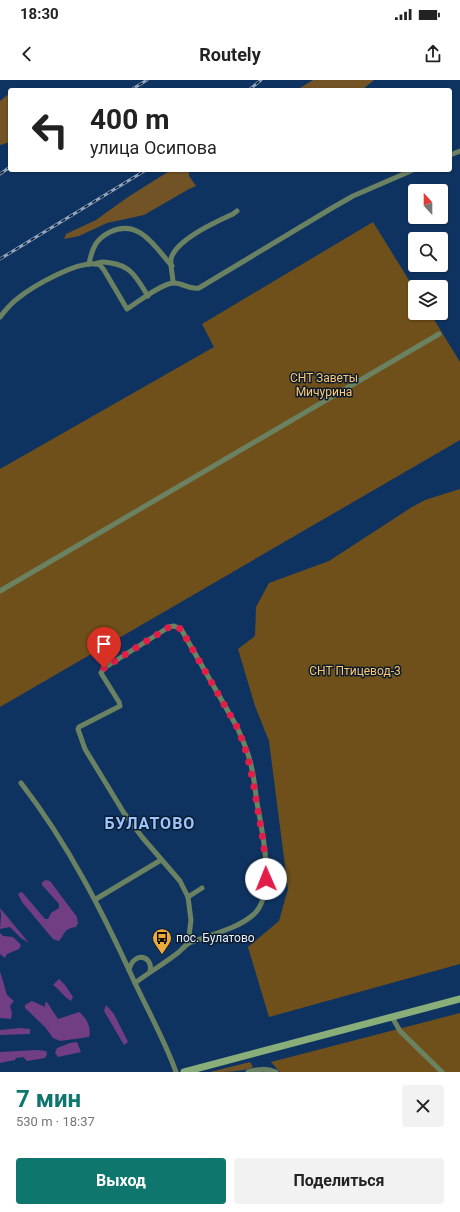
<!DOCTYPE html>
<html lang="ru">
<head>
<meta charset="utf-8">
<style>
	:root { --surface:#fff; --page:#f2f2f2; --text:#222; --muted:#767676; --accent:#0f766e }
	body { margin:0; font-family:Roboto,sans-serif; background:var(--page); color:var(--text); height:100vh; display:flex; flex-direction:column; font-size:15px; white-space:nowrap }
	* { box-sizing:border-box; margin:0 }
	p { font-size:13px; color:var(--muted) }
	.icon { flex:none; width:22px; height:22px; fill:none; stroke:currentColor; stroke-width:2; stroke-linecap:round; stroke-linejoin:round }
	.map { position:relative; height:992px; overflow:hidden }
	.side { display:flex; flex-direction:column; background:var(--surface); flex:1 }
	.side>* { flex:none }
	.banner { position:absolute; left:8px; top:8px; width:444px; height:84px; border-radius:4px; box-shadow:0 1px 3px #0004; background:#fff; color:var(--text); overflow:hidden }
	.needle { width:26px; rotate:339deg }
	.fabs { position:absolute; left:408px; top:104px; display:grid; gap:8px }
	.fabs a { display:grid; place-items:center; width:40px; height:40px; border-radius:4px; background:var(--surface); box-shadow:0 1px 3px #0004; font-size:20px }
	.pin { position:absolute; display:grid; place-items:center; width:34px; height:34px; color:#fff; margin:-41px -17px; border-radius:50% 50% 50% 0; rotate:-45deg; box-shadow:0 0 4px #0007 }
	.pin .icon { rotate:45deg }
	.me { position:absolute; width:44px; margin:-22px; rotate:359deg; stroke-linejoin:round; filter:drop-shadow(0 0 3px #0008) }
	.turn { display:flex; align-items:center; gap:14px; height:84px; padding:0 16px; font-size:18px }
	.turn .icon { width:52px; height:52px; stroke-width:2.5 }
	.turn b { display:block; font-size:28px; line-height:34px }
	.round { display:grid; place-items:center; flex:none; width:42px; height:42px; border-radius:4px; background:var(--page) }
	.overview { display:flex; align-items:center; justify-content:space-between; height:68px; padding:0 16px }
	h1 { font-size:24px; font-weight:700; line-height:30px; color:var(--accent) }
	.action { display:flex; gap:8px; margin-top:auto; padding:8px 16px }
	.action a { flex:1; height:46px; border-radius:4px; background:var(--accent); color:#fff; font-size:16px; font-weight:700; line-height:46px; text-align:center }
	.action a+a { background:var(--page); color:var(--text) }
	.status { display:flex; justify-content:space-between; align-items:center; height:28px; padding:0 20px; background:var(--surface); direction:ltr }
	.status svg { height:11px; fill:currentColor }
	header { display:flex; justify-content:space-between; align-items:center; height:52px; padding:0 16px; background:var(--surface); font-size:18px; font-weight:700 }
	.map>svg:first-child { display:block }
	.green { fill:#70501a }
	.forest { fill:#715325 }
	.water { fill:#713d83 }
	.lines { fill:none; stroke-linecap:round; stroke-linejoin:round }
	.minor { stroke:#6b8262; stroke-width:5 }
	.secondary { stroke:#89ae7a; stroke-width:7 }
	.rail-casing { stroke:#90a4bd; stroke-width:3 }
	.rail { stroke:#0c1c30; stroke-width:1.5; stroke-dasharray:4.5; stroke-linecap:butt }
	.route { stroke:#e11d48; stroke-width:7; stroke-dasharray:0 12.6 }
	.labels { text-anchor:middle; stroke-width:3; stroke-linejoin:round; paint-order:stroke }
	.park-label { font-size:12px; fill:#fec66f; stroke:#0c1c30 }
	.poi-label { font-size:12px; fill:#e7f0fc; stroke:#0c1c30; text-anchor:start }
	.district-label { font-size:16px; font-weight:bold; letter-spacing:1px; fill:#9cc5fe; stroke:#0c1c30 }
</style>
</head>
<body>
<div class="status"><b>18:30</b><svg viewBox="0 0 49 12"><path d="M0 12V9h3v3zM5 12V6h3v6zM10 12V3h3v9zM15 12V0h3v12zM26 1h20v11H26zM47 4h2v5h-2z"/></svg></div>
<header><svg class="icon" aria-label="back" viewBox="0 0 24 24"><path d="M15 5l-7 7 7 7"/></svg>Routely<svg class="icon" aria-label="share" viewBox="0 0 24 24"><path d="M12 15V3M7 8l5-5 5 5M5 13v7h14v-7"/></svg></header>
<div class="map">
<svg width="460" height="992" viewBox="0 0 460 992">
	<rect width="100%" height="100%" fill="#0f3361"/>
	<g class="green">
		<path d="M373,142L415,210V233H430L460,282V360L0,627V389L214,267L202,244Z"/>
		<path d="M460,409V884L269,937L248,867L279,841L288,809L269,661L255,626L238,569L255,556L256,527L269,503L329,481L412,427L425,420Z"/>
		<path d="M460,933V992H280L271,982Z"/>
	</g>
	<g class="forest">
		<path d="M313,0H374L362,10H297Z"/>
		<path d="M10,13V62L0,65V21Z"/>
		<path d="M171,90H189V96L196,106L189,109L144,135L107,143L79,156L64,159L66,154L96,140L128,117Z"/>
		<path d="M250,982L253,987C243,992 223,992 210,992Z"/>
	</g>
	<g class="water">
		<path d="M46,800L50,801L77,837L78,843L76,847C63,849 66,853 59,861L53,859L22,822L18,814L22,812L45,839H48L51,833L59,828V824L42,805V802Z"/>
		<path d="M0,828L29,863L21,858L10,847L0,849L1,835Z"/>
		<path d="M0,853L3,856L13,857L21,865L19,869L7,874L5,878L0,874Z"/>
		<path d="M0,891L7,915L14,921L10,926L12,933L11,939L0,938Z"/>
		<path d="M59,899L65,905L73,917L71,921C64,917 60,910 53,905Z"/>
		<path d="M32,921L45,927V923L47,922L58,939L79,932C86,937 92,948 89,957L60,961L53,958L45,947L25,928V925Z"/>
		<path d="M106,925L114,934L128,962L124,965L104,931Z"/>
		<path d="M20,948L30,949V954L0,955V950Z"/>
		<path d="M77,962L81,972L58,977L55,973L57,968L70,963Z"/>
		<path d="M37,970L46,971L47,974L45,978L27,981L23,977L16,978L15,980L0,983V972Z"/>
	</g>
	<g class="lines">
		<g class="minor">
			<path d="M450,75L460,71"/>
			<path d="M89,184C92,168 96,159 110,152C139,138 155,167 172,186"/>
			<path d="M95,184C101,181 105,182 111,183C132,186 137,199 148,216"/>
			<path d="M173,203C173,195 170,187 171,179C175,160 216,142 233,134L237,131"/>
			<path d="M0,237C6,230 10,224 17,219C33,206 81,178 100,185L104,190L127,229C138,222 162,203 174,203C183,203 189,210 199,208L332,128L353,116L413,90"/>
			<path d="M0,511L439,254"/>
			<path d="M21,703C69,765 103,833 135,903C149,933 165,961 176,992"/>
			<path d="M188,817L202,808"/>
			<path d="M96,819L161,780"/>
			<path d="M129,890C134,870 154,876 150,892"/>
			<path d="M135,903C148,893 162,885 175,875C180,872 184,866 189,863C209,855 237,849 253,835C277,815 262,750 257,723C255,709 254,695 250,681C247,669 242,658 237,647L181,549L174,546L169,547L104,588L101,593L119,622L120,626L79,647L78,649L85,669L124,733L142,757L180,801L188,817L191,840L188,864"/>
			<path d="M392,937L400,951L442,992"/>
			<path d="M248,992C259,989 266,988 276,992"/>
		</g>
		<path class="secondary" d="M184,992L460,919"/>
		<defs>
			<g id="rail">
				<path d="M131,10L147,0"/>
				<path d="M249,10L261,0"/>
				<path d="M0,94L10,87"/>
				<path d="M0,179L146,90"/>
			</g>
		</defs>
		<use href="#rail" class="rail-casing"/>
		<use href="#rail" class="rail"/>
	</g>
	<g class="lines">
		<path class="route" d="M104,588L169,547L174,546L181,549L237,647C249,674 253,701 258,731C262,753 266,776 266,799"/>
	</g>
	<defs>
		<symbol id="bus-pin" viewBox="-11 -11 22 30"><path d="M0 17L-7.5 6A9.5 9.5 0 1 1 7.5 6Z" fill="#ebaa39" stroke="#0c1c30"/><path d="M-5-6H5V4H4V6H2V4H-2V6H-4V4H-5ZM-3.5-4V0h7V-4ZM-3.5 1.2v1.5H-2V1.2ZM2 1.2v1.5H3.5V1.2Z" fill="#111"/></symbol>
	</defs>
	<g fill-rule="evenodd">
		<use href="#bus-pin" x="151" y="847" width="22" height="30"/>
	</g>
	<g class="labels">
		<g class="park-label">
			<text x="324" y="302">СНТ Заветы<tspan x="324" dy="14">Мичурина</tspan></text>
			<text x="355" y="595">СНТ Птицевод-3</text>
		</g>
		<g class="poi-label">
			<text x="176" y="862">пос. Булатово</text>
		</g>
		<g class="district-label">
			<text x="150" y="749">БУЛАТОВО</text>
		</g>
	</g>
</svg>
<div class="fabs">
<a><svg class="needle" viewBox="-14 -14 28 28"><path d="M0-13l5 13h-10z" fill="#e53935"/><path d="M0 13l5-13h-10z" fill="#767676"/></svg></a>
<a><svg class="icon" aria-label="search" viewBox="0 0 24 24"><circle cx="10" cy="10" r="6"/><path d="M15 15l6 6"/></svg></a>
<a><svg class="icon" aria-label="layers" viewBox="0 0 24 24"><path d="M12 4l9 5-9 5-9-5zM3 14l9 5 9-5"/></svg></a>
</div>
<div class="pin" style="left:104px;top:588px;background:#d93025"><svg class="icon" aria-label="arrive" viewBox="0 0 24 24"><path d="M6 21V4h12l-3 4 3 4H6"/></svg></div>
<svg class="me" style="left:266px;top:799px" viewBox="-20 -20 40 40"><circle r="19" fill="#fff"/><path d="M0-13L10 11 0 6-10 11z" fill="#e11d48"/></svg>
<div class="banner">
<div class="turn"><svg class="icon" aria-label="left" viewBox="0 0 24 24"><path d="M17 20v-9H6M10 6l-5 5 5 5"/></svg><div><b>400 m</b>улица Осипова</div></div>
</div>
</div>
<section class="side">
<div class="overview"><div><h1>7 мин</h1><p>530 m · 18:37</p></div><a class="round"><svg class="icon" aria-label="close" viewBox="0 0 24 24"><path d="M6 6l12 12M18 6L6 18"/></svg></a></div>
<div class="action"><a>Выход</a><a>Поделиться</a></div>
</section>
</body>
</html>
